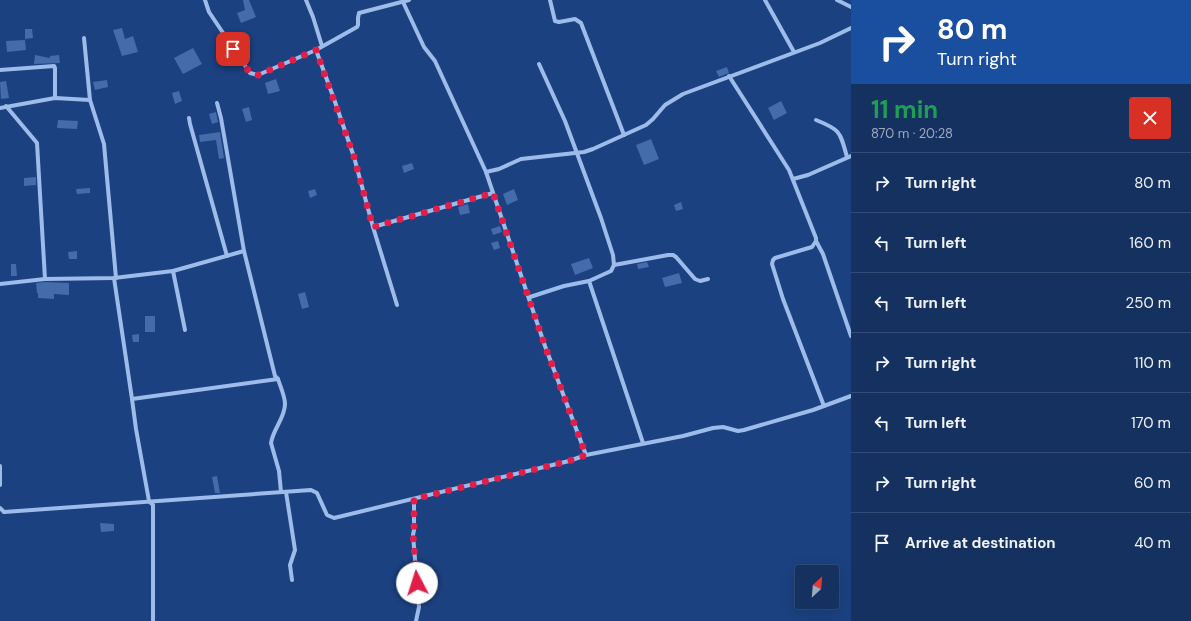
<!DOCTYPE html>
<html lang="en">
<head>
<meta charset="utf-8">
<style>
	:root { --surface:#143160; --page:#213d69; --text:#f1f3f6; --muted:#9da9bd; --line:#334c75 }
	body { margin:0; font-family:"DM Sans",sans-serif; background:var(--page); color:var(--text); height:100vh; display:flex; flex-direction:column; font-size:15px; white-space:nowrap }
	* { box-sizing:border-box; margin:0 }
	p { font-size:13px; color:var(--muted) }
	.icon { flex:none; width:22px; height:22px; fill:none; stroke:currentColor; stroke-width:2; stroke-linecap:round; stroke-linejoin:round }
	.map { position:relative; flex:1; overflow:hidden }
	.drawer { display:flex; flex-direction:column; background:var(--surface); width:340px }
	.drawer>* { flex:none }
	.guide { background:#1a4fa0; color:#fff; overflow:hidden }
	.needle { width:26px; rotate:26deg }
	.fabs { position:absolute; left:795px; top:565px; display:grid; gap:8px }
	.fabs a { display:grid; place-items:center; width:44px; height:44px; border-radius:4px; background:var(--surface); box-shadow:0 4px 16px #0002,0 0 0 1px var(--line); font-size:20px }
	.pin { position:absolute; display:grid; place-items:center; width:34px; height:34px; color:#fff; margin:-17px; border-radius:8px; box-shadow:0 2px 6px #0006 }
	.me { position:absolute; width:44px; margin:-22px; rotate:355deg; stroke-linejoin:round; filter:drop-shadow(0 0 3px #0008) }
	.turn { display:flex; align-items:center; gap:14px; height:84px; padding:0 20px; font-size:18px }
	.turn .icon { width:52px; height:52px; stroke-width:2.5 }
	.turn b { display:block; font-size:28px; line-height:34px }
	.round { display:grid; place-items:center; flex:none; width:42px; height:42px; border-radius:4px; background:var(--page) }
	.overview { display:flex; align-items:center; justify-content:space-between; height:68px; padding:0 20px }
	h1 { font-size:24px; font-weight:700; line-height:30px; color:#1e9e55 }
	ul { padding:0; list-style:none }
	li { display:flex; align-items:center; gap:12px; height:60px; padding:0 20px; border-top:1px solid var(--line) }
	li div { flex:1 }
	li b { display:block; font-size:15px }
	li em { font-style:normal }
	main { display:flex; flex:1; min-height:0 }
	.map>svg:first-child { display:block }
	.building { fill:#446baa }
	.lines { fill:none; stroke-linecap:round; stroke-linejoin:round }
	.street { stroke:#9ebce9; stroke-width:4 }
	.route { stroke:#e11d48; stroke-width:7; stroke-dasharray:0 12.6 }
</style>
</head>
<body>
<main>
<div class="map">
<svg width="851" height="621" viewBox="0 0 851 621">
	<rect width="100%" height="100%" fill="#1b4180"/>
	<g class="building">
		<path d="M243,0H249L256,17L241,23L237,13L245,10Z"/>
		<path d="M122,28L125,39L133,36L138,52L122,56L113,30Z"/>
		<path d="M25,29H32L33,38L25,39Z"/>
		<path d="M25,40L26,50L7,52L6,41Z"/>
		<path d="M193,48L202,64L183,74L174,58Z"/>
		<path d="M35,55L50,58V56L59,55L60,63L34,64Z"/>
		<path d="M727,67L729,73L719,77L716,71Z"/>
		<path d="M276,79L280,91L268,94L265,83Z"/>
		<path d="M107,80L108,87L95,90L93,82Z"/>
		<path d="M6,81L9,98L1,99L0,82Z"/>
		<path d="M179,91L182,101L175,104L172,93Z"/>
		<path d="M781,101L787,113L774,120L768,108Z"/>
		<path d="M249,107L252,120L246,122L242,109Z"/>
		<path d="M216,112L218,122L212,124L209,114Z"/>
		<path d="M58,120L78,121L77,129L57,128Z"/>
		<path d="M220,132L224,158L219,159L216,140L200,142L199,135Z"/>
		<path d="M651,139L659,159L644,165L636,145Z"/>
		<path d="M412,163L414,169L404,173L402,166Z"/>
		<path d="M36,177V185L24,186V178Z"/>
		<path d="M90,188V193L77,194L76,189Z"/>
		<path d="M315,189L317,195L310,198L308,191Z"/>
		<path d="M514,189L518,200L507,205L503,194Z"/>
		<path d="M681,202L683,209L676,211L674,205Z"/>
		<path d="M468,204L470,213L460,215L458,207Z"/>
		<path d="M500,226L502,232L493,235L491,229Z"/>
		<path d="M498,241L500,248L494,250L491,243Z"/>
		<path d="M77,251V259H69L68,252Z"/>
		<path d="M589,258L593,268L575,275L571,264Z"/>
		<path d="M647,262L649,267L638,269L637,264Z"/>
		<path d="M11,264H16L17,276H11Z"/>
		<path d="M679,273L682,283L665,287L662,278Z"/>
		<path d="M45,282L69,283V295L54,294V299L38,298V293H37L36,283Z"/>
		<path d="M305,292L309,307L302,309L298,294Z"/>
		<rect x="145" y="316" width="10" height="16"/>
		<path d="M139,334V342H133L132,335Z"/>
		<path d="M217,476L220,493H215L212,477Z"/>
		<path d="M100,523L114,524V531L101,532Z"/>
	</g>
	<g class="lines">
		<g class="street">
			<path d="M205,0L209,12L250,73L258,75L316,50L357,27L358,25V18L359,13L409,0"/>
			<path d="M306,0L313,17L322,46"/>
			<path d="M550,0L555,21L559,22L575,19L581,23L624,135"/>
			<path d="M765,0L794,52"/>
			<path d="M837,0L851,7"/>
			<path d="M403,2L424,47L435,61L486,172L545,346L586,455"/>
			<path d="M84,38L90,100"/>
			<path d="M316,50L334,99L354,157L373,227L397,305"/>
			<path d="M0,70L54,66L55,68V98"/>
			<path d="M729,76L789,170L816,238V241L812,247L775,258L773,260L772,264L783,299L824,406"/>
			<path d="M6,106L37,143L45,279"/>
			<path d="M0,108L55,98L90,100L104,144L116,278"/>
			<path d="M189,118L190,124L227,256"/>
			<path d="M816,120C841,130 840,132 847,157"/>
			<path d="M486,172L499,169L521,159L584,152L593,149L646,125L653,119L665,105L683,94L820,43L851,28"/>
			<path d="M793,179L808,175L851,156"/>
			<path d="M373,227L493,193"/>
			<path d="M816,241L823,254L851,336"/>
			<path d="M244,251L275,376L278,379"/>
			<path d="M614,265L668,255H673L676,257L695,279L700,281L708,279"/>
			<path d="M173,271L185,330"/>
			<path d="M114,278L132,399L136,429L149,501L153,505V621"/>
			<path d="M589,281L643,443"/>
			<path d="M0,284L45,279L114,278L173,271L244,251L221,118L217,103"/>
			<path d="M530,297L564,286L589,281L611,271L614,265L613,255L601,218L565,121L539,64"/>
			<path d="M132,399L278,379C280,386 285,396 285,404C285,418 273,429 271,443L279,471L281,492"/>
			<path d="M0,466V485"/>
			<path d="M286,492L295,550L290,565L292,580"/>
			<path d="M414,499V530L413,535L419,607L416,621"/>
			<path d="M0,508L4,512L311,490L317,493L327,515L334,518L569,461L586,455L683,436L713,428L723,427L738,431L744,430L813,410L851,396"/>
		</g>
	</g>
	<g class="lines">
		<path class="route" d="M233,49L250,73L258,75L316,50L354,157L373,227L493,193L545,346L586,455L569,461L414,499V530L413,535L417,583"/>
	</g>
</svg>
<div class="fabs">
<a><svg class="needle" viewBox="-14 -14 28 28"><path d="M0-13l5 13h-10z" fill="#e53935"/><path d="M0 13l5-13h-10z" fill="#9da9bd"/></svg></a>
</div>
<div class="pin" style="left:233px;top:49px;background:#d93025"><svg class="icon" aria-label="arrive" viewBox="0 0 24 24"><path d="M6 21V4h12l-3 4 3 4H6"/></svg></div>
<svg class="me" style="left:417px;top:583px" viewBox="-20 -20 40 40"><circle r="19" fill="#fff"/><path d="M0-13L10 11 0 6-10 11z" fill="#e11d48"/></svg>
</div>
<section class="drawer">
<div class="guide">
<div class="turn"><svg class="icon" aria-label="right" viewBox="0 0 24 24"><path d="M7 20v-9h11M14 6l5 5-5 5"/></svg><div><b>80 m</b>Turn right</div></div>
</div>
<div class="overview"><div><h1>11 min</h1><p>870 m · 20:28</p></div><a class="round" style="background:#d93025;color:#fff"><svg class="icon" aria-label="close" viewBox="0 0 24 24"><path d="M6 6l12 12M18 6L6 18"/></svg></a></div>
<ul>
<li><svg class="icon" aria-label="right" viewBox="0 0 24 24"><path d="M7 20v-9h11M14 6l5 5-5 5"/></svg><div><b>Turn right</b></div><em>80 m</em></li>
<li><svg class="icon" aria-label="left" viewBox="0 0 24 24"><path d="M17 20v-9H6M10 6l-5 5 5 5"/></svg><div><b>Turn left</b></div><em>160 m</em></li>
<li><svg class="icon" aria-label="left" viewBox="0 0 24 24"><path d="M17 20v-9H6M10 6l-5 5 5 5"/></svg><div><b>Turn left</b></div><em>250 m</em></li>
<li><svg class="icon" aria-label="right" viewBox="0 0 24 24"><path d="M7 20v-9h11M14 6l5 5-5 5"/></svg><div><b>Turn right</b></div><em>110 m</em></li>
<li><svg class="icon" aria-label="left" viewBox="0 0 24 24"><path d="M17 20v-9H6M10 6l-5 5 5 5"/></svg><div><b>Turn left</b></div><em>170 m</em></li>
<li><svg class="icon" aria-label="right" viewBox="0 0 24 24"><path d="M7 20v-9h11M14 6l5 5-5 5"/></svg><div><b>Turn right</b></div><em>60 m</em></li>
<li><svg class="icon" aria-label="arrive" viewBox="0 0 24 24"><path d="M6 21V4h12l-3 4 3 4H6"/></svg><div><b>Arrive at destination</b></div><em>40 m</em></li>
</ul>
</section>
</main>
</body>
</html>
